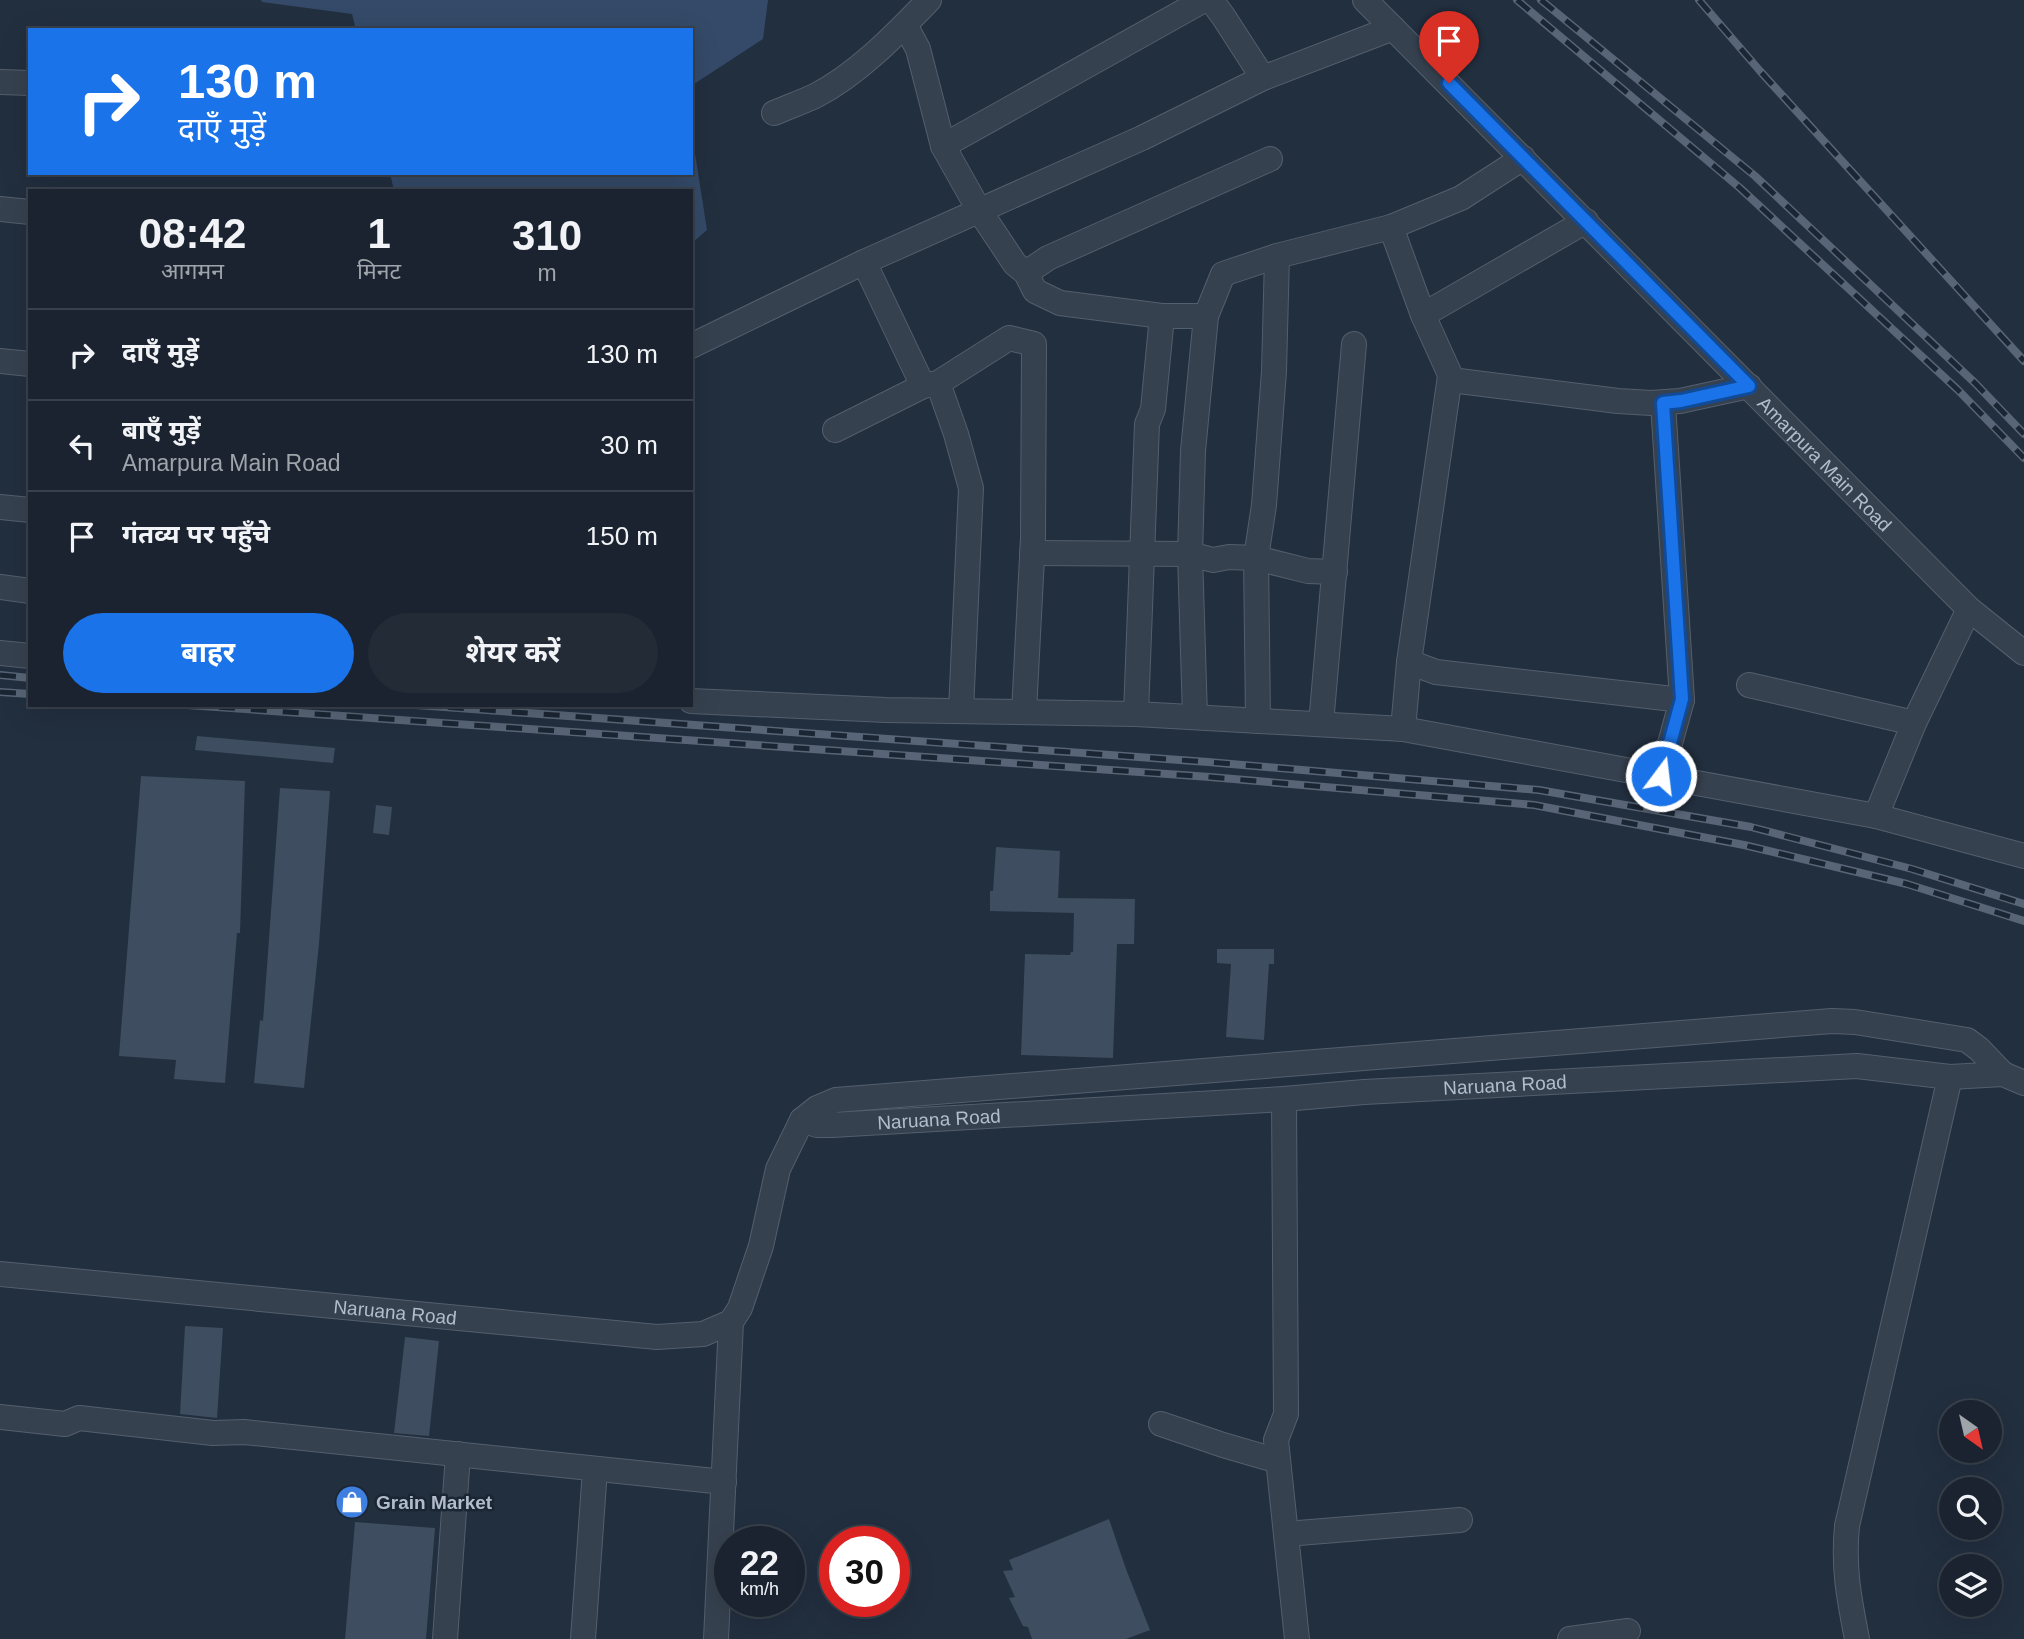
<!DOCTYPE html>
<html lang="hi">
<head>
<meta charset="utf-8">
<style>
	:root { --surface:#1a232f; --page:#232b37; --text:#f1f3f6; --muted:#9fa4aa; --line:#38404b; --accent:#1a73e8 }
	body { margin:0; font-family:Helvetica,"Noto Sans Devanagari",sans-serif; background:var(--page); color:var(--text); height:100vh; display:flex; flex-direction:column; font-size:26px; white-space:nowrap }
	* { box-sizing:border-box; margin:0 }
	p { font-size:23px; color:var(--muted) }
	.icon { flex:none; width:38px; height:38px; fill:none; stroke:currentColor; stroke-width:2; stroke-linecap:round; stroke-linejoin:round }
	.map { position:relative; flex:1; overflow:hidden }
	.sheet { position:absolute; left:28px; top:189px; width:665px; height:518px; display:flex; flex-direction:column; background:var(--surface); border-radius:0px; box-shadow:0 7px 28px #0002,0 0 0 2px var(--line) }
	.sheet>* { flex:none }
	.banner { position:absolute; left:28px; top:28px; width:665px; height:147px; border-radius:0px; box-shadow:0 7px 28px #0002,0 0 0 2px var(--line); background:#1a73e8; color:#fff; overflow:hidden }
	.needle { width:46px; rotate:146deg }
	.buttons { position:absolute; left:1939px; top:1400px; display:grid; gap:14px }
	.buttons a { display:grid; place-items:center; width:63px; height:63px; border-radius:50%; background:var(--surface); box-shadow:0 7px 28px #0002,0 0 0 2px var(--line); font-size:35px }
	.speed { position:absolute; left:714px; top:1526px; display:flex; gap:14px; font-size:35px; font-weight:700; text-align:center }
	.speed>* { display:grid; place-content:center; width:91px; height:91px; border-radius:50%; background:var(--surface); box-shadow:0 7px 28px #0002,0 0 0 2px var(--line); line-height:1 }
	.speed small { font-size:18px; font-weight:400 }
	.speed .limit { border:10px solid #d22; background:#fff; color:#111 }
	.pin { position:absolute; display:grid; place-items:center; width:60px; height:60px; color:#fff; margin:-72px -30px; border-radius:50% 50% 50% 0; rotate:-45deg; box-shadow:0 0 7px #0007 }
	.pin .icon { rotate:45deg }
	.me { position:absolute; width:77px; margin:-38px; rotate:15deg; stroke-linejoin:round; filter:drop-shadow(0 0 5px #0008) }
	.turn { display:flex; align-items:center; gap:24px; height:147px; padding:0 35px; font-size:32px }
	.turn .icon { width:91px; height:91px; stroke-width:2.5 }
	.turn b { display:block; font-size:49px; line-height:60px }
	.eta { display:flex; justify-content:space-evenly; align-items:center; height:119px; text-align:center }
	.eta b { font-size:42px; font-weight:700; line-height:49px }
	.action { display:flex; gap:14px; margin-top:auto; padding:14px 35px }
	.action a { flex:1; height:80px; border-radius:42px; background:var(--accent); color:#fff; font-size:28px; font-weight:700; line-height:80px; text-align:center }
	.action a+a { background:var(--page); color:var(--text) }
	ul { padding:0; list-style:none }
	li { display:flex; align-items:center; gap:21px; height:91px; padding:0 35px; border-top:2px solid var(--line) }
	li div { flex:1 }
	li b { display:block; font-size:26px }
	li em { font-style:normal }
	.map>svg:first-child { display:block }
	.water { fill:#344a68 }
	.building { fill:#3e4d5f }
	.lines { fill:none; stroke-linecap:round; stroke-linejoin:round }
	.minor-casing { stroke:#545f6d; stroke-width:26 }
	.minor { stroke:#36414f; stroke-width:24 }
	.rail-casing { stroke:#586576; stroke-width:8 }
	.rail { stroke:#1b2634; stroke-width:5; stroke-dasharray:16; stroke-linecap:butt }
	.route-casing { stroke:#114b97; stroke-width:18 }
	.route { stroke:#1a73e8; stroke-width:12 }
	.labels { text-anchor:middle; stroke-width:5; stroke-linejoin:round; paint-order:stroke }
	.street-label { font-size:19px; fill:#b2bcca; stroke:#1b2634 }
	.poi-label { font-size:19px; font-weight:bold; fill:#b2bcca; stroke:#1b2634; text-anchor:start }
</style>
</head>
<body>
<div class="map">
<svg width="2024" height="1639" viewBox="0 0 2024 1639">
	<rect width="100%" height="100%" fill="#222f3f"/>
	<g class="water">
		<path d="M261,0H768L763,39L691,86V30H356L352,14L262,2Z"/>
		<path d="M691,128L707,230L691,244V191H394L390,173H691Z"/>
	</g>
	<g class="building">
		<path d="M197,736L335,748L333,763L195,750Z"/>
		<path d="M141,776L245,781L240,933H237L225,1083L174,1079L176,1060L119,1056Z"/>
		<path d="M280,788L330,791L319,944L304,1088L254,1083L260,1020L263,1021Z"/>
		<path d="M376,805L392,807L389,835L373,833Z"/>
		<path d="M996,847L1060,851L1058,898L1135,899L1134,944H1117L1113,1058L1021,1055L1025,954L1070,955L1071,952H1073L1074,913L990,911V891H993Z"/>
		<path d="M1217,949H1274V964H1269L1264,1040L1226,1037L1231,964L1217,963Z"/>
		<path d="M185,1326L223,1328L217,1418L180,1414Z"/>
		<path d="M405,1337L439,1341L429,1436L394,1433Z"/>
		<path d="M1109,1519L1126,1569L1150,1630L1126,1639H1032L1028,1627L1023,1626L1009,1598L1015,1597L1003,1571L1013,1570L1009,1560Z"/>
		<path d="M355,1522L435,1528L426,1639H345Z"/>
	</g>
	<g class="lines">
		<defs>
			<g id="minor">
				<path d="M1211,0L1223,16L1263,78"/>
				<path id="s1" d="M1365,0L1969,609L2024,653"/>
				<path d="M905,25L918,49L943,146L979,210L1015,264L1026,273L1035,291L1060,303L1162,316H1206L1223,274L1277,256L1391,227L1461,198L1523,158"/>
				<path d="M0,82L30,83"/>
				<path d="M774,113C788,107 802,102 815,96C858,74 896,34 929,0"/>
				<path d="M943,146L1204,0"/>
				<path d="M0,209L30,212"/>
				<path d="M1391,227L1423,315L1452,379L1459,381L1618,401L1651,403L1680,401L1749,386"/>
				<path d="M864,262L923,386L938,383L1009,338L1034,344L1033,538L1024,712"/>
				<path d="M1026,273L1048,258L1270,159"/>
				<path d="M1423,315L1586,221"/>
				<path d="M691,346L864,262L1142,138L1263,78L1393,28"/>
				<path d="M0,361L30,364"/>
				<path d="M938,383L956,434L971,488L961,711"/>
				<path d="M835,430L923,386"/>
				<path d="M0,507L30,510"/>
				<path d="M1032,553L1190,554L1213,560L1229,557L1256,558L1308,571L1335,572"/>
				<path d="M0,587L30,591"/>
				<path d="M0,653L30,656"/>
				<path d="M1409,662L1436,672L1682,700L1663,403"/>
				<path d="M1749,685L1914,723"/>
				<path d="M691,701L886,710L1136,714L1403,729L1876,816L2024,856"/>
				<path d="M1136,714L1147,424L1153,409L1162,316"/>
				<path d="M1195,717L1190,554L1193,451L1206,316"/>
				<path d="M1258,721L1256,558L1264,505L1274,371L1277,256"/>
				<path d="M1321,724L1354,344"/>
				<path d="M1403,729L1409,662L1450,376"/>
				<path d="M1661,776L1682,700"/>
				<path d="M1876,816L1914,723L1969,609"/>
				<path d="M1284,1099L1286,1414L1276,1440L1297,1639"/>
				<path id="s2" d="M802,1120L817,1125H832L1284,1099L1364,1092L1857,1066L1950,1077L2003,1074L2024,1083"/>
				<path id="s3" d="M0,1274L657,1337L703,1334L731,1322L740,1308L761,1246L778,1169L802,1120L817,1108L836,1100L1832,1021L1855,1022L1967,1040L1979,1049L2003,1074"/>
				<path d="M0,1417L65,1424L79,1418L213,1433L244,1432L724,1482"/>
				<path d="M1161,1424L1223,1445L1278,1461"/>
				<path d="M1286,1534L1460,1520"/>
				<path d="M445,1639L458,1454"/>
				<path d="M583,1639L595,1469"/>
				<path d="M716,1639L731,1322"/>
				<path d="M1570,1639L1628,1631"/>
				<path d="M1857,1639C1849,1598 1843,1568 1847,1526L1950,1077"/>
			</g>
		</defs>
		<use href="#minor" class="minor-casing"/>
		<use href="#minor" class="minor"/>
		<defs>
			<g id="rail">
				<path d="M1517,0L1740,188L1958,390L2024,458"/>
				<path d="M1541,0L1755,176L1975,383L2024,434"/>
				<path d="M1699,0L1760,71L2024,361"/>
				<path d="M0,675L30,678"/>
				<path d="M0,692L30,694"/>
				<path d="M187,705L1210,777L1534,805L1744,845L1907,884L2024,921"/>
				<path d="M416,705L1208,762L1539,790L1751,827L1912,869L2024,904"/>
			</g>
		</defs>
		<use href="#rail" class="rail-casing"/>
		<use href="#rail" class="rail"/>
	</g>
	<g class="lines">
		<defs>
			<path id="route" d="M1449,83L1749,386L1681,401L1663,403L1682,699L1661,776"/>
		</defs>
		<use href="#route" class="route-casing"/>
		<use href="#route" class="route"/>
	</g>
	<defs>
		<symbol id="shop-disc" viewBox="-11 -11 22 22"><circle r="9.5" fill="#3f7fe0" stroke="#1b2634"/><path d="M-5-2.5h2.3a2.7 3.5 0 0 1 5.4 0H5L5.5 6h-11ZM-1.5-2.5h3a1.5 2.3 0 0 0-3 0Z" fill="#fff"/></symbol>
	</defs>
	<g fill-rule="evenodd">
		<use href="#shop-disc" x="333" y="1483" width="38" height="38"/>
	</g>
	<g class="labels">
		<g class="street-label">
			<text dy="7" stroke="none"><textPath href="#s1" startOffset="653">Amarpura Main Road</textPath></text>
			<text dy="7" stroke="none"><textPath href="#s2" startOffset="705">Naruana Road</textPath></text>
			<text dy="7" stroke="none"><textPath href="#s2" startOffset="138">Naruana Road</textPath></text>
			<text dy="7" stroke="none"><textPath href="#s3" startOffset="397">Naruana Road</textPath></text>
		</g>
		<g class="poi-label">
			<text x="376" y="1509">Grain Market</text>
		</g>
	</g>
</svg>
<div class="buttons">
<a><svg class="needle" viewBox="-14 -14 28 28"><path d="M0-13l5 13h-10z" fill="#e53935"/><path d="M0 13l5-13h-10z" fill="#9fa4aa"/></svg></a>
<a><svg class="icon" aria-label="search" viewBox="0 0 24 24"><circle cx="10" cy="10" r="6"/><path d="M15 15l6 6"/></svg></a>
<a><svg class="icon" aria-label="layers" viewBox="0 0 24 24"><path d="M12 4l9 5-9 5-9-5zM3 14l9 5 9-5"/></svg></a>
</div>
<div class="speed"><div>22<small>km/h</small></div><div class="limit">30</div></div>
<div class="pin" style="left:1449px;top:83px;background:#d93025"><svg class="icon" aria-label="arrive" viewBox="0 0 24 24"><path d="M6 21V4h12l-3 4 3 4H6"/></svg></div>
<svg class="me" style="left:1661px;top:776px" viewBox="-20 -20 40 40"><circle r="17" fill="#1a73e8" stroke="#fff" stroke-width="3"/><path d="M0-11L8 9 0 5-8 9z" fill="#fff"/></svg>
<div class="banner">
<div class="turn"><svg class="icon" aria-label="right" viewBox="0 0 24 24"><path d="M7 20v-9h11M14 6l5 5-5 5"/></svg><div><b>130 m</b>दाएँ मुड़ें</div></div>
</div>
<section class="sheet">
<div class="eta">
<div><b>08:42</b><p>आगमन</p></div>
<div><b>1</b><p>मिनट</p></div>
<div><b>310</b><p>m</p></div>
</div>
<ul>
<li><svg class="icon" aria-label="right" viewBox="0 0 24 24"><path d="M7 20v-9h11M14 6l5 5-5 5"/></svg><div><b>दाएँ मुड़ें</b></div><em>130 m</em></li>
<li><svg class="icon" aria-label="left" viewBox="0 0 24 24"><path d="M17 20v-9H6M10 6l-5 5 5 5"/></svg><div><b>बाएँ मुड़ें</b><p>Amarpura Main Road</p></div><em>30 m</em></li>
<li><svg class="icon" aria-label="arrive" viewBox="0 0 24 24"><path d="M6 21V4h12l-3 4 3 4H6"/></svg><div><b>गंतव्य पर पहुँचे</b></div><em>150 m</em></li>
</ul>
<div class="action"><a>बाहर</a><a>शेयर करें</a></div>
</section>
</div>
</body>
</html>
